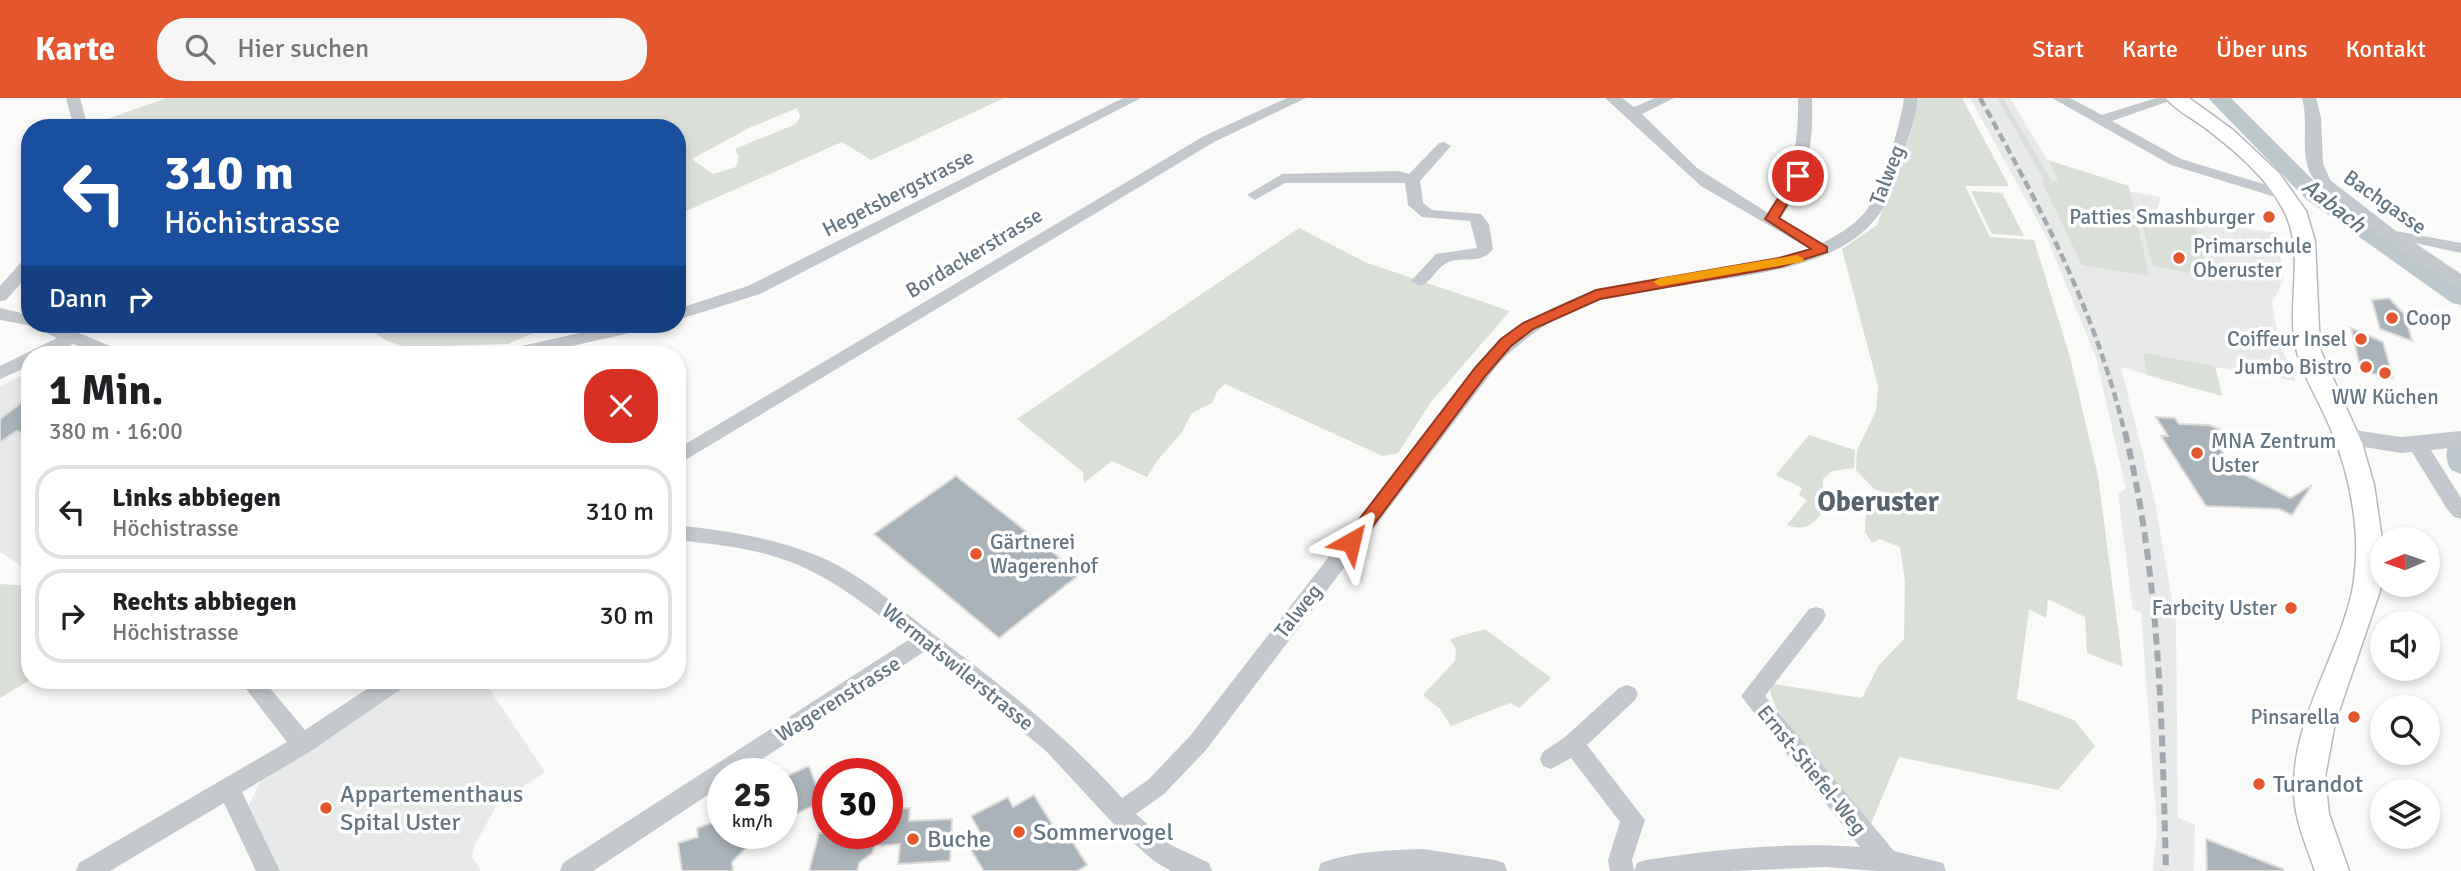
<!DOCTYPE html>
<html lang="de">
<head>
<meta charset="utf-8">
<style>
	:root { --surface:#fff; --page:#f6f6f6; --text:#202124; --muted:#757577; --line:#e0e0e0; --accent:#e4572e }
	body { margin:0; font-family:Signika,sans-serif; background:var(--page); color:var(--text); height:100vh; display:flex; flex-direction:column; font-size:26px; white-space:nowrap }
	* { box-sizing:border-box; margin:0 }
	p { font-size:23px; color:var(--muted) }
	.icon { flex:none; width:38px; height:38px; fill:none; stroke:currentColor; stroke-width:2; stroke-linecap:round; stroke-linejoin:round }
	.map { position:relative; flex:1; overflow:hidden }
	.sheet { position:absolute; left:21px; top:248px; width:665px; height:343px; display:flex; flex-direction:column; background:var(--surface); border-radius:28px; box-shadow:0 4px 10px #0003 }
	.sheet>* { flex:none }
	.guide { position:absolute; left:21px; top:21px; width:665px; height:214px; border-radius:28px; box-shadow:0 4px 10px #0003; background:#1a4fa0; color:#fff; overflow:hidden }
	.needle { width:46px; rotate:268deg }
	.buttons { position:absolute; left:2370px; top:429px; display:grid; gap:14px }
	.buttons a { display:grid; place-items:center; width:70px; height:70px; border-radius:50%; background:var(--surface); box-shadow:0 4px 10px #0003; font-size:35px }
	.speed { position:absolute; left:707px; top:660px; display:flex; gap:14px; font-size:35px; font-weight:700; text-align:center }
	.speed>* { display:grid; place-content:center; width:91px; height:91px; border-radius:50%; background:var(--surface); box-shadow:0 4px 10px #0003; line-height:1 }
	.speed small { font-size:18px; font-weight:400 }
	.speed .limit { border:10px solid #d22; background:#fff; color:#111 }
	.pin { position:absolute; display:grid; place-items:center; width:60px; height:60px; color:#fff; margin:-30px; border:4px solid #fff; border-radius:50%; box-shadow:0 2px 7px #0007 }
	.me { position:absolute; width:77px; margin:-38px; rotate:37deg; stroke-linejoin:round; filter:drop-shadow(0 0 5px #0008) }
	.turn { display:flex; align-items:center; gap:24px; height:147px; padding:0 28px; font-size:32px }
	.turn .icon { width:91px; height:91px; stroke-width:2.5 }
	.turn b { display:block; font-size:49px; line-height:60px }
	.then { display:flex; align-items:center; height:66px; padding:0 28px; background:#0003; gap:14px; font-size:26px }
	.round { display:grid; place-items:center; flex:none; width:74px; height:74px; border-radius:28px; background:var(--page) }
	.headline { display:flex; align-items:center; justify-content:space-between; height:119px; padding:0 28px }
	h1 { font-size:42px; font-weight:800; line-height:52px }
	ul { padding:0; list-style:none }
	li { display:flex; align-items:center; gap:21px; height:94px; margin:0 14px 10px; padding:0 14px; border:4px solid var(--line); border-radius:28px }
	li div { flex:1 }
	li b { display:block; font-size:26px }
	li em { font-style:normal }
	header { display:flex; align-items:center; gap:42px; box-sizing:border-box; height:98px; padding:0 35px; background:var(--accent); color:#fff }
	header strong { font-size:33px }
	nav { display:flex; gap:38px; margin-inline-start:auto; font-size:24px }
	.search { width:490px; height:63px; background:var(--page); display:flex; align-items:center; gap:18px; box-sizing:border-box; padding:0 24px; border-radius:28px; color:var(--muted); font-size:26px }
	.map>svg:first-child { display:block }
	.built { fill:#e8e9e9 }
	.green { fill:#dadfd7; fill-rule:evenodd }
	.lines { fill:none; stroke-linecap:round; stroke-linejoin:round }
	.river { fill:#bbc7cb; fill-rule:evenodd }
	.building { fill:#aab3b9; stroke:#dcdcda; stroke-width:2 }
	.secondary-casing { stroke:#b3babf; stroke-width:3 }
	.minor { fill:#c3c8cc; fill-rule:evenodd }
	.tertiary { fill:#c3c8cc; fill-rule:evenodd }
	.secondary { fill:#fff; fill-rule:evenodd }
	.rail-far1 { stroke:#a2aab0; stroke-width:4.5; stroke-dasharray:9 4.5; stroke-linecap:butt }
	.rail { stroke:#a2aab0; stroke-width:6; stroke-dasharray:11 6; stroke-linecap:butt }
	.route { fill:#e4572e; stroke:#94391e; stroke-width:2 }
	.slow { fill:#f59e0b }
	.poi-dot { fill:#e4572e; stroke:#fff; stroke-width:2.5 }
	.labels { text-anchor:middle; stroke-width:7; stroke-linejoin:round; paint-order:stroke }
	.street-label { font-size:21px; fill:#657683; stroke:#fff }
	.poi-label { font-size:21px; fill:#657683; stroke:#fff; text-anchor:end }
	.water-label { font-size:23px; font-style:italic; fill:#60757c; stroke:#fff }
	.near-poi-label { font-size:24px; fill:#657683; stroke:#fff; text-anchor:start }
	.district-label { font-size:28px; font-weight:bold; fill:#57646e; stroke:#fff }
</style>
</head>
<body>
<header>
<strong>Karte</strong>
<div class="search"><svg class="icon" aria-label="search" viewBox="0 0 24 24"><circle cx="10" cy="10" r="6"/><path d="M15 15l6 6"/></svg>Hier suchen</div>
<nav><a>Start</a><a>Karte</a><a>Über uns</a><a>Kontakt</a></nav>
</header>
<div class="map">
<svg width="2461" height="773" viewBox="0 0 2461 773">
	<rect width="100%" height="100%" fill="#fafaf8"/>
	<g class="built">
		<path d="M1970,0H2010L2059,82L2161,99L2157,112L2202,124L2278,135L2283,183L2272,205L2279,244L2296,283L2215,269L2222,298L2121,269L2155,404L2176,525L2178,720L2195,726L2194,773H2153L2157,731L2141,514L2133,512L2118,396L2126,391L2096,260L2047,140Z"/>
		<path d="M30,273V474L0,454V289Z"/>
		<path d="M406,583H484L545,674L498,705L474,748L472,759L481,773H280L249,707L262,680Z"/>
	</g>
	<g class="green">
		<path d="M167,0H1004L871,62L842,44L677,117V30H81ZM797,10L800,18L796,26L735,51L739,59L736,69L713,76L692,61L751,29Z"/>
		<path d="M1919,0H1962L2009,88H1965L1990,139L2034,142L2070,259L2098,378L2123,569L2087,555L2085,519L2048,501L2046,520L2029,511L2017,601L2074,622L2095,648L2058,692L1899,659L1870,728L1776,610L1770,594L1773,586L1862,600L1879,567L1904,541L1905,483L1900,449L1880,441L1872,445L1865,434L1866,416C1877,408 1887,411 1886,395L1874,391L1856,372L1857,352L1876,313L1878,288L1842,151L1877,127L1910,37Z"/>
		<path d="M1997,0H2003L2052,84L2058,82L2048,62L2129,88L2149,178L2082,167L2042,84L2045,83Z"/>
		<path d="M1971,93L2002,95L2024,138L1992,136Z"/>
		<path d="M2140,118L2195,127L2208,178L2153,168Z"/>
		<path d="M1299,130L1367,165L1510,213L1431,304L1398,355L1383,358L1225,286L1218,292L1212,305L1192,315L1182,334L1157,363L1147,379L1112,363L1084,385L1083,374L1017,321Z"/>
		<path d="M361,226H543L542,231L508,246L406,249L387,243Z"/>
		<path d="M2143,255L2215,268L2222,298L2147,277Z"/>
		<path d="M1809,337L1855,352L1854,370L1832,373L1823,381V393L1831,400C1819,419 1812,436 1787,427L1807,402L1799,397L1802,390L1776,377Z"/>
		<path d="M0,486L30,488V582L0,600Z"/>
		<path d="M1485,531L1551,580L1519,610L1510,605L1451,628L1440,611L1423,597L1455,563L1456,551L1450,541Z"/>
	</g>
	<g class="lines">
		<g class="river">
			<path d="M2208,0H2231L2322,91L2461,186V207L2452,205L2306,101Z"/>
			<path d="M2461,340V376L2451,372C2445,362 2445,353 2451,343Z"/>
		</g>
	</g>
	<g class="building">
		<path d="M2389,200L2405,217L2412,243L2380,231L2372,202Z"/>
		<path d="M2351,230L2383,244L2393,280L2361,273Z"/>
		<path d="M30,298V331L23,336L17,333L0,344V321Z"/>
		<path d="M2156,319L2175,320L2179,326L2209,327L2219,331L2213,339L2232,370L2290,400L2312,387L2292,417L2279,411L2206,408L2161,338H2168Z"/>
		<path d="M956,378L1080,476L999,540L874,436Z"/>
		<path d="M809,668L822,704L782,722V680Z"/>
		<path d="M1034,697L1058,736L1065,732L1087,767L1077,773H984L969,749L984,741L971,718L1008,699L1013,709Z"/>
		<path d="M910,710L909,723L952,721L950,763L898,766L900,746L875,748L872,755L859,765L857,773H809L819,735H887V711Z"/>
		<path d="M720,722L723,735H749L748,748L732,764L733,773H682L678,745L698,739L697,730Z"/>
		<path d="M2206,741L2283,771V773H2207Z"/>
	</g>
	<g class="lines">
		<defs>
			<path id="secondary" d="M2166,0H2189L2233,32L2279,75L2306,113L2315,143L2320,251L2362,345L2374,387L2382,441L2380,493L2335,625L2325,679L2329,716L2349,773H2315C2308,752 2298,730 2295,707C2286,630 2336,566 2352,494C2363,440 2351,377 2329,327C2317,298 2298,271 2294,239C2289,197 2304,152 2284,113C2267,79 2234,52 2204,29C2192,20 2175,12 2166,0Z"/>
		</defs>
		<use href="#secondary" class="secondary-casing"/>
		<g class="minor">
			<path d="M66,0H80L88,30H74Z"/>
			<path d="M1123,0H1141L760,196L677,222V211L748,188Z"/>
			<path d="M1287,0H1306L1214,44L677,367V351L1204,38Z"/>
			<path d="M1605,0H1622L1634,9L1655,0H1674L1642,16L1697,70L1768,115C1793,81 1799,42 1798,0H1812C1814,46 1807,84 1780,121L1822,145C1838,137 1855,127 1866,113C1881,93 1901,25 1904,0H1918C1916,21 1908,41 1901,61C1895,80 1891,99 1880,115C1828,190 1677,177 1597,203C1559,215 1527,237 1499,265L1206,652L1164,696L1136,716L1171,747L1209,765L1212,773H1171L1154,763L1122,735L1046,653L925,553L740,676H723V687L593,773H560L563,765L910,541C872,512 834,480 788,463C753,450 714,446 677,442V427C725,433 773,439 818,458C859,475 893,505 928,532C997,584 1065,636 1122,700L1148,682L1190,638L1475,270C1577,159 1682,192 1810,151L1701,88Z"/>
			<path d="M2052,0H2070L2102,17L2156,0H2178L2112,23L2181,61L2290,94L2293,97L2285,102L2171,67Z"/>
			<path d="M2302,0H2316L2321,20L2323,65L2330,82L2396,133L2461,145V155L2415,145L2461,176V189C2439,183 2320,97 2310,75C2300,53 2309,24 2302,0Z"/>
			<path d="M1444,44L1451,48L1420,83L1423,105L1432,112L1481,116L1489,126L1493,151C1479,169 1461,156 1445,166C1435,172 1431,185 1419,188L1411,183L1436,156L1477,150L1470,123L1422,119L1408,107L1405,85H1285L1255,102L1247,97L1282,76L1399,73L1409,76L1439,45Z"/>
			<path d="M30,160V175L6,202L0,203V188L24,161Z"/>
			<path d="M0,210L30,217V226C65,226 90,240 122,253L125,257H100L73,246L51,257H30V268L0,281V268L57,240L33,228L0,222Z"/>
			<path d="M620,226H652L643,232L532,257H499L508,251Z"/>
			<path d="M2416,339L2429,349L2461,400V421L2454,419L2447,411L2407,346Z"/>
			<path d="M1816,509L1823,511L1826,517L1823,523L1765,598L1894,753L1943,765L1946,773H1876L1826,769L1730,773H1610L1608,762L1620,724L1571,660L1551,671L1543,668L1540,661L1543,654L1565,639L1619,590L1627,587L1635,590L1638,596L1635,602L1587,647L1645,722L1632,762L1634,773L1637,765L1646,762C1718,751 1788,744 1860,749L1741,598L1809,511Z"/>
			<path d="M240,583H264L305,632L379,583H407L404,589L311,653L242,694L280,773H256L224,705L110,773H76L79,765L287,644Z"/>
			<path d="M1423,751L1495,762L1504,765L1507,773H1318L1321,765C1354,753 1389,752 1423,751Z"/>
		</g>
		<path class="tertiary" d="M2347,331L2401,339L2461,333V349L2401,355L2339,345L2335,339L2339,333Z"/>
		<use href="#secondary" class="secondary"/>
		<path class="rail-far1" d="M1980,0C2040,108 2096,214 2125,336"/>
		<path class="rail" d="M2125,334C2160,478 2162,626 2166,773"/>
	</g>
	<path class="route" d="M1794,75L1804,78L1779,120L1827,149V154L1780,169L1600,201L1533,231L1511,248L1486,277L1357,449H1345V440L1475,270L1501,241L1523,225L1596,192L1779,160L1811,151L1765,121Z"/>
	<path class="slow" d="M1797,157L1804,161L1802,164L1660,188L1653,184L1660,180Z"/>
	<g class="poi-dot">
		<circle cx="2269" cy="119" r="7"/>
		<circle cx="2179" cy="160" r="7"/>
		<circle cx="2392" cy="220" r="7"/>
		<circle cx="2361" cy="241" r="7"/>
		<circle cx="2366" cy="269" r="7"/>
		<circle cx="2385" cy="275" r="7"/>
		<circle cx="2197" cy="355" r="7"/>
		<circle cx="976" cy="456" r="7"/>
		<circle cx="2291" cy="510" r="7"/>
		<circle cx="2354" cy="619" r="7"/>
		<circle cx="2259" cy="686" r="7"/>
		<circle cx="326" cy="710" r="7"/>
		<circle cx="1019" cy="734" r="7"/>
		<circle cx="913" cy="741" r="7"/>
	</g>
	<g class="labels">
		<g class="street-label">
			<text transform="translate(1887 77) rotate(-69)" y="7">Talweg</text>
			<text transform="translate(898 95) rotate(-27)" y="7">Hegetsbergstrasse</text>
			<text transform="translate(2385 104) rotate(35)" y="7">Bachgasse</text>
			<text transform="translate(974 155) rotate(-31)" y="7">Bordackerstrasse</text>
			<text transform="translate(1298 513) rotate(-52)" y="7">Talweg</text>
			<text transform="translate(958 569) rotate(39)" y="7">Wermatswilerstrasse</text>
			<text transform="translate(838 601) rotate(-32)" y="7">Wagerenstrasse</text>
			<text transform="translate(1812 672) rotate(51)" y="7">Ernst-Stiefel-Weg</text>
		</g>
		<g class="poi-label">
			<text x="2255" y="126">Patties Smashburger</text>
			<text x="2193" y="155" text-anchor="start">Primarschule<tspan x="2193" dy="24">Oberuster</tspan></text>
			<text x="2406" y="227" text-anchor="start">Coop</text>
			<text x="2347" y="248">Coiffeur Insel</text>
			<text x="2352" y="276">Jumbo Bistro</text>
			<text x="2385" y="306" text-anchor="middle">WW Küchen</text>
			<text x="2211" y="350" text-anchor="start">MNA Zentrum<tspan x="2211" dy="24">Uster</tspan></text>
			<text x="990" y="451" text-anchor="start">Gärtnerei<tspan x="990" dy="24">Wagerenhof</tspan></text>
			<text x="2277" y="517">Farbcity Uster</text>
			<text x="2340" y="626">Pinsarella</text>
		</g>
		<g class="water-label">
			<text transform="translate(2334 107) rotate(38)" y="8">Aabach</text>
		</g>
		<g class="near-poi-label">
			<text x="2273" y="694">Turandot</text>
			<text x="340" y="704">Appartementhaus<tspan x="340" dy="28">Spital Uster</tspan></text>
			<text x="1033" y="742">Sommervogel</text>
			<text x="927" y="749">Buche</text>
		</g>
		<g class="district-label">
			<text x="1878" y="413">Oberuster</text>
		</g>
	</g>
</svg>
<div class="buttons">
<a><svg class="needle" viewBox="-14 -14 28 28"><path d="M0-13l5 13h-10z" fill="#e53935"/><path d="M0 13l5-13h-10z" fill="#757577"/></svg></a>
<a><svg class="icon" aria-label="sound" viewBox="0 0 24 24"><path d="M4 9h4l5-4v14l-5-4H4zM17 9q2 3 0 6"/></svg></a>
<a><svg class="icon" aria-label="search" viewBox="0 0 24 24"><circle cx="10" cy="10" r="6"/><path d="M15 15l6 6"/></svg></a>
<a><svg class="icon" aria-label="layers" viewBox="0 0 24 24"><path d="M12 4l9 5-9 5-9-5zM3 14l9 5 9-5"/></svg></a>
</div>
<div class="speed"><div>25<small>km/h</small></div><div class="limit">30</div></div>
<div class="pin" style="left:1798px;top:78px;background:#d93025"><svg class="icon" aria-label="arrive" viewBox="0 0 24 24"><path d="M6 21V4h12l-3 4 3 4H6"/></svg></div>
<svg class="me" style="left:1351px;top:444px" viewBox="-20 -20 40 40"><path d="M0-17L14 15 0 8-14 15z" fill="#e4572e" stroke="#fff" stroke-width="4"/></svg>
<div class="guide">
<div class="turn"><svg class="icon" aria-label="left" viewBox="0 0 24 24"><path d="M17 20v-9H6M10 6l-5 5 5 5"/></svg><div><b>310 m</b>Höchistrasse</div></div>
<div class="then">Dann<svg class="icon" aria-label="right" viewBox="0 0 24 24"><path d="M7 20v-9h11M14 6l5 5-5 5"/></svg></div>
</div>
<section class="sheet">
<div class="headline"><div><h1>1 Min.</h1><p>380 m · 16:00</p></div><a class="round" style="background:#d93025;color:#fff"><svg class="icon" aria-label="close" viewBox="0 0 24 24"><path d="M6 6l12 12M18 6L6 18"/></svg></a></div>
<ul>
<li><svg class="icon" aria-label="left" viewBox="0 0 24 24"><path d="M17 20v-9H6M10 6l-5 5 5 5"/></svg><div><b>Links abbiegen</b><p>Höchistrasse</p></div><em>310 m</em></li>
<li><svg class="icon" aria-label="right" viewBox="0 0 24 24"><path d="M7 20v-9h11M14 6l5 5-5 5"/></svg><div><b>Rechts abbiegen</b><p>Höchistrasse</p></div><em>30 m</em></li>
</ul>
</section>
</div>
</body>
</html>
